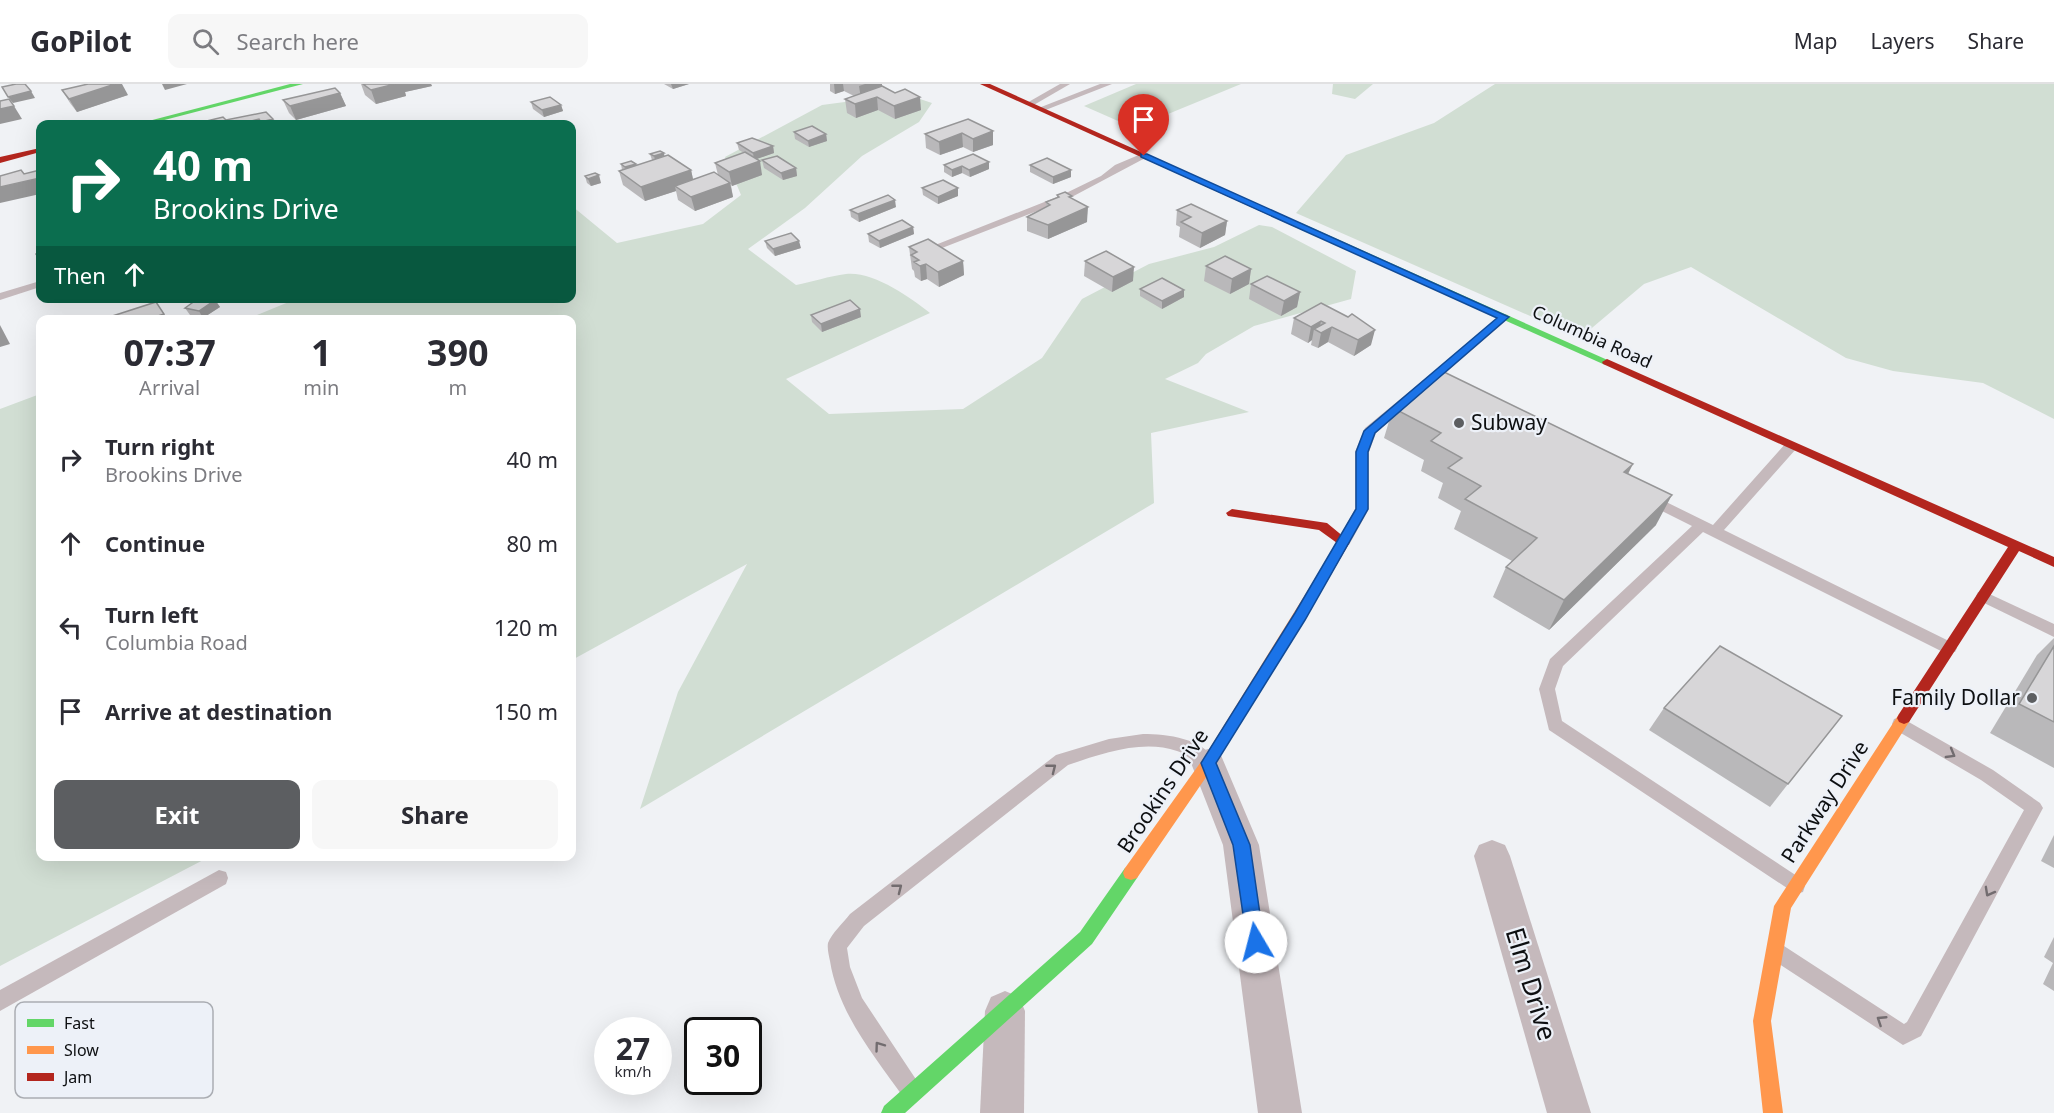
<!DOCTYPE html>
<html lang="en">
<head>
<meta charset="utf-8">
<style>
	:root { --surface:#fff; --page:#f7f7f7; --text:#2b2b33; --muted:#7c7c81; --line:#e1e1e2; --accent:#5c5e61 }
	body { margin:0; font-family:"Noto Sans",sans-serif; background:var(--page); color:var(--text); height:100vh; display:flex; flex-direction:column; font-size:22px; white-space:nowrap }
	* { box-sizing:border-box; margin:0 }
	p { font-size:20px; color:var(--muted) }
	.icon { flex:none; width:33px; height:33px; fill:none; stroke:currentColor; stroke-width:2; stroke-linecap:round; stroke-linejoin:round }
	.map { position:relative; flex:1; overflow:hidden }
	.sheet { position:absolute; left:36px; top:231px; width:540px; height:546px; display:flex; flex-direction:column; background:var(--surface); border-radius:12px; box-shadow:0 6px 24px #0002 }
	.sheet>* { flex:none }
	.guide { position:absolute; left:36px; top:36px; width:540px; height:183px; border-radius:12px; box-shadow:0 6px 24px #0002; background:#0b6e4f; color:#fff; overflow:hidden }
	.speed { position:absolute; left:594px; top:933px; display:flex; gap:12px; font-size:30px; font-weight:700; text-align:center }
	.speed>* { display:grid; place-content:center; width:78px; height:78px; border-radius:50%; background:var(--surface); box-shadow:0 6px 24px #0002; line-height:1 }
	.speed small { font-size:15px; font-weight:400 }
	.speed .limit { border:3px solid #111; border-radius:9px; background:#fff; color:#111 }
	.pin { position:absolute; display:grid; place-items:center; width:51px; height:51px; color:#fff; margin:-62px -26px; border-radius:50% 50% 50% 0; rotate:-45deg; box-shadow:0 0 6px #0007 }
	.pin .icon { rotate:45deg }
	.me { position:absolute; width:66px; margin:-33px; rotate:352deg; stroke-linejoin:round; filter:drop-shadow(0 0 4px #0008) }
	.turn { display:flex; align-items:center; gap:21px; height:126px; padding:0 18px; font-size:27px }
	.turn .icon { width:78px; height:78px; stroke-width:2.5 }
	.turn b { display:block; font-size:42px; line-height:51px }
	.then { display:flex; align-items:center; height:57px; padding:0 18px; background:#0003; gap:12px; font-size:22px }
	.eta { display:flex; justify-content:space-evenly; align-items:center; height:102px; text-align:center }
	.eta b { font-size:36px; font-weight:700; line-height:42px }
	.cta { display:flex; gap:12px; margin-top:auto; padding:12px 18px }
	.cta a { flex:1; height:69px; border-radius:12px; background:var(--accent); color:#fff; font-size:24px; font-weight:700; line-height:69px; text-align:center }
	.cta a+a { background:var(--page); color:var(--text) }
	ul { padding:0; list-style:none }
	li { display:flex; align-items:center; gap:18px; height:84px; padding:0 18px }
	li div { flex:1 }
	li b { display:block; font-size:22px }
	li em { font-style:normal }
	header { display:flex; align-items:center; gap:36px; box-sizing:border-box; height:84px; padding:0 30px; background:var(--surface); border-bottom:2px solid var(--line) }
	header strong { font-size:28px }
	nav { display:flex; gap:33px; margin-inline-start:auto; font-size:21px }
	.search { width:420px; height:54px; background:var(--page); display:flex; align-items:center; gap:15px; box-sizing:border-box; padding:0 21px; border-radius:12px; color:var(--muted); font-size:22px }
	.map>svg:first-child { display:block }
	.green { fill:#d1ded3 }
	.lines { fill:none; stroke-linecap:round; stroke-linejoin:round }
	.lane { fill:#c5b9bc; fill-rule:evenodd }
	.street { fill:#c5b9bc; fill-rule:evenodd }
	.fast { fill:#63d668; fill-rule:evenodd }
	.slow { fill:#ff974d; fill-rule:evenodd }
	.jam { fill:#b3261e; fill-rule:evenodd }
	.wall { fill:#b9b8ba }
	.shaded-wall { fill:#969697 }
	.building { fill:#d7d6d8; stroke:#969697; stroke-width:1.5 }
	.oneway { stroke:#726c6f }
	.route { fill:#1a73e8; stroke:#114b97; stroke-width:1.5 }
	.poi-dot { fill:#5c5e61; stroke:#edf1f8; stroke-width:2 }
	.labels { text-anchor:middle; stroke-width:4.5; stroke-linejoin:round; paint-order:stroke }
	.far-street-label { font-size:18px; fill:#0d0f11; stroke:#edf1f8 }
	.poi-label { font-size:21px; fill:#0d0f11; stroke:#edf1f8; text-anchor:start }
	.street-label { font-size:21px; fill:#0d0f11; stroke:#edf1f8 }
	.near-street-label { font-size:26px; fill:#0d0f11; stroke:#edf1f8 }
	.key { fill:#edf1f8; stroke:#aaadb3; stroke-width:1.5 }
	.key-label { font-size:16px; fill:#0d0f11 }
</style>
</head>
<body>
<header>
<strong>GoPilot</strong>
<div class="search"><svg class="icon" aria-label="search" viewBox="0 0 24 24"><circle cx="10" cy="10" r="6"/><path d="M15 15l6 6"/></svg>Search here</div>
<nav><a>Map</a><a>Layers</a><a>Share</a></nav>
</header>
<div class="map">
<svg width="2054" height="1029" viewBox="0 0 2054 1029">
	<rect width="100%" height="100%" fill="#f0f2f5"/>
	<g class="green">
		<path d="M1136,0H1241L1134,44L1084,22Z"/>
		<path d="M1333,0H1373L1355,15L1332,10Z"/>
		<path d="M1495,0H2054V335L1983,299L1893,287L1846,274L1691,183L1644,200L1580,254L1296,129L1346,71L1434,39Z"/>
		<path d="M905,10L932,19L919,38L862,72L805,124L748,165L796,201C812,198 829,192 846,190C873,187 910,213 930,229L786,295L829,330L963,325L1042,274L1082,215L1149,180L1214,163L1259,141L1272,143L1356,187L1351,215L1254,242L1206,270L1198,279L1165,295L1249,328L1151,349L1154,419L640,725L678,608L747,480L572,576V236H245L296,215L572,214V122L617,159L703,140L741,111L725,73L822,21Z"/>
		<path d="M40,310V772L209,773L0,882V325Z"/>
	</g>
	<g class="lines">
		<g class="lane">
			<path d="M1060,0H1070L1032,22L1025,20Z"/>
			<path d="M1100,0H1112L1043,27L1036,25Z"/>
			<path d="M1141,70L1149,72L1068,115L924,171L915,169L1062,111L1101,92L1115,81Z"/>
			<path d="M40,197V203L0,216V209Z"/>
			<path d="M1504,230L1508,231V235L1376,349L1369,368V425L1349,461H1339L1337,458L1355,425V368L1365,344Z"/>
			<path d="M1791,358L1798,362L1796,365L1724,446L1955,560L1957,564L1955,568H1943L1703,448L1563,582L1555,605L1562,637L1803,796L1805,802L1803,808L1796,810L1549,646L1539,605L1550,575L1692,442L1644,418L1642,415L1644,412H1654L1713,441L1786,359Z"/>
			<path d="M1983,507L2054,540V553L1978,516L1976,512L1978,508Z"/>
			<path d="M1900,633L1993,686L2040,719L2043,724L1921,952L1903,961L1770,874L1767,868L1770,862L1777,859L1784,862L1904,940L1907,938L2024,726L1981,696L1894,645L1892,640L1894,635Z"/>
			<path d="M1143,650C1167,650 1204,654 1217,679L1214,684L1208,686C1196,682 1189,671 1177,667C1142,655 1101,670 1068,681L864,842L847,864L850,883L862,914L923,1006L920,1014L912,1017L904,1014C875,973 838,929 830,877C829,872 827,865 828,859C832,849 843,839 850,830L1056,671L1109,655Z"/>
			<path d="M219,786L226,788L228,794L226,800L0,927V906Z"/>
		</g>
		<g class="street">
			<path d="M1208,665L1220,669L1259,761L1302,1029H1258L1223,761L1191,679L1196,669Z"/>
			<path d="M1492,756L1505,761L1510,772L1591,1029H1547L1474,772L1479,761Z"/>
			<path d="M1005,907L1019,913L1025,927L1024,1029H980L985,927L991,913Z"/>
		</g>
		<g class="fast">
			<path d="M290,0H303L149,40H137Z"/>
			<path d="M1293,138H1299L1612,278L1607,281L1603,280L1293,142Z"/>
			<path d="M1131,782L1137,784L1139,789L1137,794L1092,860L905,1029H881L884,1022L1080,848L1125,784Z"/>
		</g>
		<g class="slow">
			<path d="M1321,491L1328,496L1213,683L1137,794L1131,796L1125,794L1123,789L1125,784L1203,675L1316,493Z"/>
			<path d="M1904,628L1909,630L1911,634L1909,638L1791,824L1771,937L1783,1029H1763L1753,937L1774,822L1899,630Z"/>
		</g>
		<g class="jam">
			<path d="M980,0H990L1301,140L1293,142Z"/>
			<path d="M40,64V68L0,79V73Z"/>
			<path d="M1607,275L2054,473V483L2019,467L1909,638L1904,640L1899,638L1897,634L1899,630L2008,463L1603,280L1602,278Z"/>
			<path d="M1232,425L1327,439L1350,458L1326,499L1321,501L1314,496L1337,459L1319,446L1228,432L1226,429Z"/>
		</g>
	</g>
	<g class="wall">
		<path d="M361,0H431L432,2L405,8L406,12L376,20L365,11Z"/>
		<path d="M664,0H689L673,5Z"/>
		<path d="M830,0H882V2L921,26L895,35L878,26L856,34L847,29L845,15L854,12L844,7L835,10L830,7Z"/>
		<path d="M62,6L128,11L77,28L70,19Z"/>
		<path d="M340,9L346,22L296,36L289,29L283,16Z"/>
		<path d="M531,18L561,21L563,27L544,33L533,25Z"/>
		<path d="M993,47V61L973,68L963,63L940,71L926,64L925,50Z"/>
		<path d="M794,48L826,50L827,57L809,63L795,55Z"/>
		<path d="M737,59L773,62L774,69L756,75L762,91L732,102L731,101L733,113L695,127L678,116L676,107L645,117L623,101L619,87L622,86L621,80H636V82L652,76L650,70L664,69V72L691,86L693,95L718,91L715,79L744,69L739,66Z"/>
		<path d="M762,76L796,84L797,92L783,96L764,84Z"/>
		<path d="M989,78V85L970,93L962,89L952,93L944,88V81Z"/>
		<path d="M1030,81L1071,86V93L1053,100L1030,88Z"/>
		<path d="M585,92L601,99L591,102L587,99Z"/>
		<path d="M922,104H958V112L938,120L923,111Z"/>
		<path d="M1057,111L1072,115L1087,138L1048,155L1027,147V133L1046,123V118L1057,114Z"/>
		<path d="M896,123L859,138L851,133L850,126Z"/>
		<path d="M1177,126L1227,137L1225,151L1200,164L1179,153L1180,143L1176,141Z"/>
		<path d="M913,143L914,150L880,164L869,158L868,150Z"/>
		<path d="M765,157L801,164L775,172L767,164Z"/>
		<path d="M909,163L963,177L964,191L939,203L927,195L921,197L915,193L914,187L912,185Z"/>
		<path d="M1085,177L1133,197L1112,208L1084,192Z"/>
		<path d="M1206,182L1251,185L1249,200L1230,210L1204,197Z"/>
		<path d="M1251,200L1300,208L1297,223L1281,232L1249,215Z"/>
		<path d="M1140,205L1184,213L1162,225L1140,212Z"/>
		<path d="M215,216L220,223L203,234L190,231L185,224Z"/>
		<path d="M1321,219L1371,261L1354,272L1328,258L1318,264L1311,261L1312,256L1308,259L1291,250L1294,234Z"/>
		<path d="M811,231L861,233L822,248L812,238Z"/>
		<path d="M1393,324L1628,389L1656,441L1549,546L1493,513L1506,483L1512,477L1454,445L1461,427L1438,414L1443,399L1421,387L1424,376L1384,354Z"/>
		<path d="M2054,554V684L1990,649L2037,571Z"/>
		<path d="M1664,624L1788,700L1770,723L1649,646Z"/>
		<path d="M2054,751V784L2041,777Z"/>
		<path d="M2054,853V907L2043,900L2053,879L2044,873Z"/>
	</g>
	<g class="shaded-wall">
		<path d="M115,0H122L128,11L77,28L69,15Z"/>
		<path d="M162,0H187L165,6Z"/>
		<path d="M395,0H431L432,2L405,8L406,12L376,20L371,6Z"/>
		<path d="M671,0H689L673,5Z"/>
		<path d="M834,0H843L844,7L835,10Z"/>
		<path d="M865,0H882V8L861,15L859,2Z"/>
		<path d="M31,7L35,14L13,19L8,13Z"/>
		<path d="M340,9L346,22L296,36L290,22Z"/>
		<path d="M877,13L878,26L856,34L855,20Z"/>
		<path d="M920,13L921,26L895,35L894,22Z"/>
		<path d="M561,21L563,27L544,33L542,26Z"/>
		<path d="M14,22L22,35L0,40V25Z"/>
		<path d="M259,35L261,40H240Z"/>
		<path d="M273,35L276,40H263L261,38Z"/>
		<path d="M993,47V61L973,68V55Z"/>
		<path d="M962,49L963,63L940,71L939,58Z"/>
		<path d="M826,50L827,57L809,63L808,57Z"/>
		<path d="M773,62L774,69L754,76L753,69Z"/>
		<path d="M664,69L665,76L656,79L654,72Z"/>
		<path d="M760,77L762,91L732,102L729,88Z"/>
		<path d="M989,78V85L970,93L969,86Z"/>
		<path d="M636,80L638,87L627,90L625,83Z"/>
		<path d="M962,82V89L952,93V86Z"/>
		<path d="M796,84L797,92L783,96L781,89Z"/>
		<path d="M691,86L694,100L675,102L676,107L645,117L641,103Z"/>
		<path d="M1071,86V93L1053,100V93Z"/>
		<path d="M599,91L601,99L591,102L588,95Z"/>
		<path d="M40,94V110L0,119V103Z"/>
		<path d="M730,99L733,113L695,127L691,113Z"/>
		<path d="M958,104V112L938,120V113Z"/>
		<path d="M895,116L896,123L859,138L858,130Z"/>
		<path d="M1088,123L1087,138L1048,155V141Z"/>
		<path d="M1227,137L1225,151L1200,164L1202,149Z"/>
		<path d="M913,143L914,150L880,164L879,157Z"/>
		<path d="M799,157L801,164L775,172L773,165Z"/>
		<path d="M963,177L964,191L939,203L938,188Z"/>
		<path d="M926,180L927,195L921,197L920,182Z"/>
		<path d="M1134,183L1133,197L1112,208L1113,193Z"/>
		<path d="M1251,185L1249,200L1230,210L1232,195Z"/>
		<path d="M1184,206V213L1162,225V217Z"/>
		<path d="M1300,208L1297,223L1281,232L1284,217Z"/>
		<path d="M215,216L220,223L203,234L199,227Z"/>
		<path d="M860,225L861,233L822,248L821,240Z"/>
		<path d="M164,230L168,236H146Z"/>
		<path d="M1321,237L1319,248L1314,245L1312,256L1308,259L1311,243Z"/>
		<path d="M0,241L10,260L0,263Z"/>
		<path d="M1332,243L1328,258L1318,264L1321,249Z"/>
		<path d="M1375,246L1371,261L1354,272L1358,256Z"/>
		<path d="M1633,380L1618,410L1624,388Z"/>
		<path d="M1672,411L1656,441L1549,546L1564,516Z"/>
	</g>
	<g class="building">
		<path d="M16,0H25L31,7L8,13L2,3Z"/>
		<path d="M88,0H115L69,15L62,6Z"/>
		<path d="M363,0H395L371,6Z"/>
		<path d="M882,2L895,9L905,5L920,13L894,22L877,13L855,20L845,15Z"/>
		<path d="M335,4L340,9L290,22L283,16Z"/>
		<path d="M550,13L561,21L542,26L531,18Z"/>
		<path d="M9,15L14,22L0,25V17Z"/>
		<path d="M266,28L273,35L261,38L259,35L240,40H210L207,37L223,33L226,36Z"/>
		<path d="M968,35L993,47L973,55L962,49L939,58L925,50Z"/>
		<path d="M812,42L826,50L808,57L794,48Z"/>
		<path d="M752,54L773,62L753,69L737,59Z"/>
		<path d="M660,67L664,69L654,72L650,70Z"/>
		<path d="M745,68L760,77L729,88L715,79Z"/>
		<path d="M973,70L989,78L969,86L962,82L952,86L944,81Z"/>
		<path d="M668,71L691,86L641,103L619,87Z"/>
		<path d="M777,72L796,84L781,89L762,76Z"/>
		<path d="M1047,74L1071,86L1053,93L1030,81Z"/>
		<path d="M631,77L636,80L625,83L621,80Z"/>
		<path d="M21,86L24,90L40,86V94L0,103V92Z"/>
		<path d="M714,88L730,99L691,113L675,102Z"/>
		<path d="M595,89L599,91L588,95L585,92Z"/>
		<path d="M943,96L958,104L938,113L922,104Z"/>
		<path d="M1065,108L1072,112L1069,113L1088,123L1048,141L1027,133L1050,121L1046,118L1059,113L1057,111Z"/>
		<path d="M888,111L895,116L858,130L850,126Z"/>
		<path d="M1191,120L1227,137L1202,149L1181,138L1191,133L1177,126Z"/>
		<path d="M902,136L913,143L879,157L868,150Z"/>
		<path d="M791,149L799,157L773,165L765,157Z"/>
		<path d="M928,155L963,177L938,188L926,180L920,182L914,178L919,176L911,171L917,168L909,163Z"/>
		<path d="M1106,167L1134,183L1113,193L1085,177Z"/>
		<path d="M40,168V177L36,170Z"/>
		<path d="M1225,172L1251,185L1232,195L1206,182Z"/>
		<path d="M1267,192L1300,208L1284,217L1251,200Z"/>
		<path d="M1162,194L1184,206L1162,217L1140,205Z"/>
		<path d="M199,214H209L215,216L199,227L185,224Z"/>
		<path d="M850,216L860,225L821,240L811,231Z"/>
		<path d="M156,218L164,230L146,236H100Z"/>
		<path d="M1321,219L1348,233L1352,230L1375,246L1358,256L1332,243L1321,249L1314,245L1325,239L1321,237L1311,243L1294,234Z"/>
		<path d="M1444,288L1633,380L1624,388L1672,411L1564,516L1506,483L1537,454L1465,415L1481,402L1448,384L1462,374L1431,357L1441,349L1393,324Z"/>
		<path d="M1720,562L1842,632L1788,700L1664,624Z"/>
		<path d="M2054,562V638L2019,620Z"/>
	</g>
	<defs><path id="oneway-chevron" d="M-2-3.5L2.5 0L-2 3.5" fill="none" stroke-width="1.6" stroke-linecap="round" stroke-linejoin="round" transform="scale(1.5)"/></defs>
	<g class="oneway">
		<use href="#oneway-chevron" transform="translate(1951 670) rotate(30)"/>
		<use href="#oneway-chevron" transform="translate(1052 684) rotate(-38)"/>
		<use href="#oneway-chevron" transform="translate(898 804) rotate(-38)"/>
		<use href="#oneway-chevron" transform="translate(1989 808) rotate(119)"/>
		<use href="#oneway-chevron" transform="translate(1881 936) rotate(-147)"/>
		<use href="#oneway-chevron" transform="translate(879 962) rotate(-126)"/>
	</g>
	<path class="route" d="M1141,70H1147L1509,233L1375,349L1368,368V425L1305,536L1216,679L1250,761L1264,858L1262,864L1256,866L1249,864L1247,858L1233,761L1201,679L1295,529L1356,425V368L1364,347L1497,234L1141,73Z"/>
	<g class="poi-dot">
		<circle cx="1459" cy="339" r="6"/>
		<circle cx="2032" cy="614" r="6"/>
	</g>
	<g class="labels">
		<g class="far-street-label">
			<text transform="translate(1592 253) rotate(24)" y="6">Columbia Road</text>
		</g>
		<g class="poi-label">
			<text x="1471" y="346">Subway</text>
			<text x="2020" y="621" text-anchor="end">Family Dollar</text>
		</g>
		<g class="street-label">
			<text transform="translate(1163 707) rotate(-56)" y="7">Brookins Drive</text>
			<text transform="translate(1825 718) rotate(-57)" y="7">Parkway Drive</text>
		</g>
		<g class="near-street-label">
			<text transform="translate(1531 900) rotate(73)" y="9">Elm Drive</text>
		</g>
	</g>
	<rect x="15" y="918" width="198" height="96" rx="9" class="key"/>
	<rect x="27" y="935" width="27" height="8" fill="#63d668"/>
	<rect x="27" y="962" width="27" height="8" fill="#ff974d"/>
	<rect x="27" y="989" width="27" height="8" fill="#b3261e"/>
	<g class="key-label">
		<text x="64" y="945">Fast</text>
		<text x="64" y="972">Slow</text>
		<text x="64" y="999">Jam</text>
	</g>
</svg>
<div class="speed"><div>27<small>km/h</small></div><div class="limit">30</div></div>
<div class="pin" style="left:1144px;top:72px;background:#d93025"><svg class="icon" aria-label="arrive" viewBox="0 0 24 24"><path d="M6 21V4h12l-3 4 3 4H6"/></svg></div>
<svg class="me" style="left:1256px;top:858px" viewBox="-20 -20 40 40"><circle r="19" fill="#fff"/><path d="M0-13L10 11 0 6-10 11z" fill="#1a73e8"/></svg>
<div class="guide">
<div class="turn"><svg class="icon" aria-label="right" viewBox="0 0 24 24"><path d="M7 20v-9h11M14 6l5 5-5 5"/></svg><div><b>40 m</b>Brookins Drive</div></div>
<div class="then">Then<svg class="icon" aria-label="ahead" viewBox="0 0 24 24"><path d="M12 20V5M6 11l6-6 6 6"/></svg></div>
</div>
<section class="sheet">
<div class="eta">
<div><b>07:37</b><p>Arrival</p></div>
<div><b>1</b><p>min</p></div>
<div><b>390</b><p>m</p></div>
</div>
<ul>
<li><svg class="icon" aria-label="right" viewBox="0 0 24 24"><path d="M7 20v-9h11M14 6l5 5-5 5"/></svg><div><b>Turn right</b><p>Brookins Drive</p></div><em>40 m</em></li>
<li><svg class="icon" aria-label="ahead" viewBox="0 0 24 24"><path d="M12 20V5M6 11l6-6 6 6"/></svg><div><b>Continue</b></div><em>80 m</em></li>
<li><svg class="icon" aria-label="left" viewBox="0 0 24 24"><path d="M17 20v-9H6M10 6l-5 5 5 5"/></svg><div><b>Turn left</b><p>Columbia Road</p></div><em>120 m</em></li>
<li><svg class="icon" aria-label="arrive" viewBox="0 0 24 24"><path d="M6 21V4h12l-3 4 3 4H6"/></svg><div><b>Arrive at destination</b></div><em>150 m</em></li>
</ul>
<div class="cta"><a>Exit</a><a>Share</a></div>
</section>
</div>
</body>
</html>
